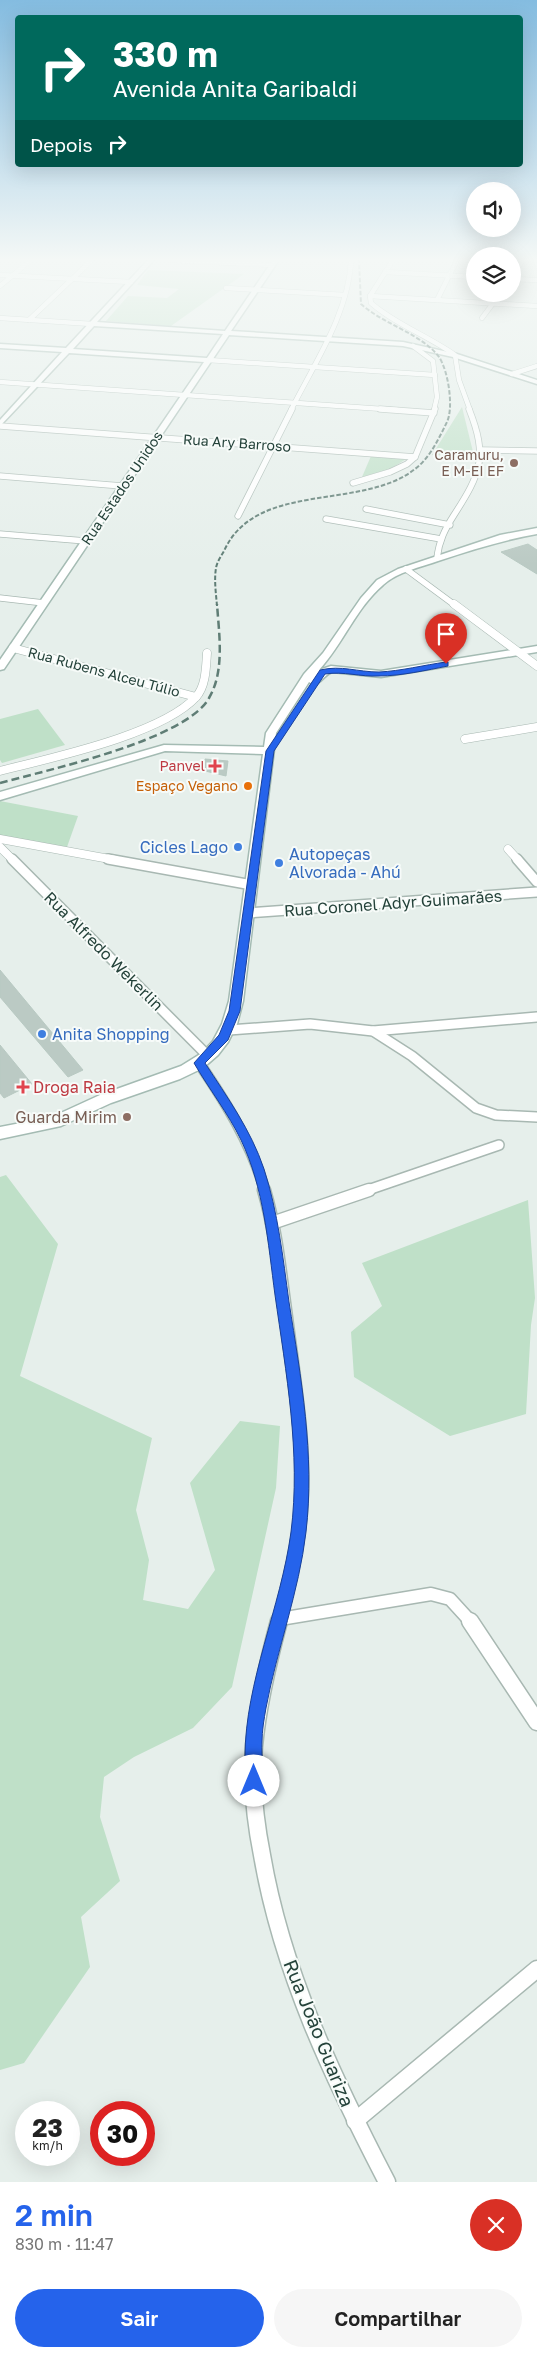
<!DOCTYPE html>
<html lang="pt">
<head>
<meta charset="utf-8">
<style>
	:root { --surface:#fff; --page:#f6f6f6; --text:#222; --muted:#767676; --accent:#2563eb }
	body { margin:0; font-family:"Golos Text",sans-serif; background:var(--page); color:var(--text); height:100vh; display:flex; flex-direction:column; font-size:19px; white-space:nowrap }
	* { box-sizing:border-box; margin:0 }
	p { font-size:16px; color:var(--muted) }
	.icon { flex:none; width:28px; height:28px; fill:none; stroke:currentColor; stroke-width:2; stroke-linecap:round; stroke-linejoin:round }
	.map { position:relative; height:2182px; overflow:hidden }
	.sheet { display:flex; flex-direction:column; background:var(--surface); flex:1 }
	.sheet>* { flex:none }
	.guide { position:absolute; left:15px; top:15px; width:508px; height:152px; border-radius:5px; box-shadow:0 5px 20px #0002; background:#00695c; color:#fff; overflow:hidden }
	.fabs { position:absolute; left:466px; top:182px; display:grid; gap:10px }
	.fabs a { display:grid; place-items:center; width:55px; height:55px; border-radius:50%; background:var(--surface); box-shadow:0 5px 20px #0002; font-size:25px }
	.speed { position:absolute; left:15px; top:2101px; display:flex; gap:10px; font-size:25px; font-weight:700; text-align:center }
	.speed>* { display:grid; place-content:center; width:65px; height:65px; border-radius:50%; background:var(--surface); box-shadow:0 5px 20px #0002; line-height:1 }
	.speed small { font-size:12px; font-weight:400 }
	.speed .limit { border:8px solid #d22; background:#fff; color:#111 }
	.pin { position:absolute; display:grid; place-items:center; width:42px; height:42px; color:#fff; margin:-51px -21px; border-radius:50% 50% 50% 0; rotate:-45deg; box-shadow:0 0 5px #0007 }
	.pin .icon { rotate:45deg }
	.me { position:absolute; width:55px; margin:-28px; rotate:0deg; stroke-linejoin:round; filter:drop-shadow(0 0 4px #0008) }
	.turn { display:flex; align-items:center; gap:18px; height:105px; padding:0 15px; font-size:22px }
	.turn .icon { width:65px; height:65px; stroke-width:2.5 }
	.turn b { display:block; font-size:35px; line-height:42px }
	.then { display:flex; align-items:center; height:48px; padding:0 15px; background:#0003; gap:10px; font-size:19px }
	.round { display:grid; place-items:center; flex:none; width:52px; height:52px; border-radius:26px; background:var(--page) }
	.summary { display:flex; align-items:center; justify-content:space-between; height:85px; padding:0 15px }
	h1 { font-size:30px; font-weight:600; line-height:38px; color:var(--accent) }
	.button { display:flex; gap:10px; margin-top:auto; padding:10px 15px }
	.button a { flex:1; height:58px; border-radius:30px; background:var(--accent); color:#fff; font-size:20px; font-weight:600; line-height:58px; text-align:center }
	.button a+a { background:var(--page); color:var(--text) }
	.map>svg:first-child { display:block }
	.green { fill:#bfe0c8 }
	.building { fill:#bbcac4; stroke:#b8c9c2 }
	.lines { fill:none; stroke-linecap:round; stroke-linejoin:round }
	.street-far5-casing { stroke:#a8b8b2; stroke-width:5.5 }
	.street-far4-casing { stroke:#a8b8b2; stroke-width:7 }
	.street-far3-casing { stroke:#a8b8b2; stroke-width:9 }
	.street-far2-casing { stroke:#a8b8b2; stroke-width:12 }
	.street-far1-casing { stroke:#a8b8b2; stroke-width:15 }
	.street-casing { stroke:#a8b8b2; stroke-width:19 }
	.secondary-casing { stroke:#a4bbb3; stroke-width:3 }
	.street-far5 { stroke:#fff; stroke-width:4.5 }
	.street-far4 { stroke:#fff; stroke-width:5.5 }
	.street-far3 { stroke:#fff; stroke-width:8 }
	.street-far2 { stroke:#fff; stroke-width:9 }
	.street-far1 { stroke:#fff; stroke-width:12 }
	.street { stroke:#fff; stroke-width:16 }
	.secondary { fill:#fff; fill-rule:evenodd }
	.rail-far1 { stroke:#5f7d75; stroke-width:2; stroke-dasharray:4.5 2; stroke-linecap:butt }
	.rail { stroke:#5f7d75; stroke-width:2.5; stroke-dasharray:8 4; stroke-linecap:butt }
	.route { fill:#2563eb; stroke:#184099 }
	.education-dot { fill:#8d6e63; stroke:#f7fbf9; stroke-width:2 }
	.health-dot { fill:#e0444e; stroke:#f7fbf9; stroke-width:2 }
	.food-dot { fill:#e8710a; stroke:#f7fbf9; stroke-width:2 }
	.shop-dot { fill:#3f7fe0; stroke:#f7fbf9; stroke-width:2 }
	.labels { text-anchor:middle; stroke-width:4; stroke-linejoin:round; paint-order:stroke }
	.far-street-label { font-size:14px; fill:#24423a; stroke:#f7fbf9 }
	.far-education-label { font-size:14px; fill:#785e54; stroke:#f7fbf9; text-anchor:end }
	.far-health-label { font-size:14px; fill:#be3a42; stroke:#f7fbf9; text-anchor:end }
	.far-food-label { font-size:14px; fill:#c56008; stroke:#f7fbf9; text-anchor:end }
	.shop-label { font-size:16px; fill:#366cbe; stroke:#f7fbf9; text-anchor:start }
	.street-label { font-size:16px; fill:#24423a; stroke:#f7fbf9 }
	.health-label { font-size:16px; fill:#be3a42; stroke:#f7fbf9; text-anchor:start }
	.education-label { font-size:16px; fill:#785e54; stroke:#f7fbf9; text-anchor:end }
	.near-street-label { font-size:19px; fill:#24423a; stroke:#f7fbf9 }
</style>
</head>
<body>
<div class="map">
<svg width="537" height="2182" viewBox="0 0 537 2182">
	<rect width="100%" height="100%" fill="#e6efeb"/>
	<g class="green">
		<path d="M148,270L244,274L171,326L106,321L128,296L167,298L179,289L137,285Z"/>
		<path d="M462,407L474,456L432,455Z"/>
		<path d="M371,456L408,458L390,469L362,477Z"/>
		<path d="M38,709L65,745L2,763L0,760V719Z"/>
		<path d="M0,801L78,816L67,847L0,835Z"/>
		<path d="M6,1175L58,1244L20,1376L152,1438L136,1510L149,1560L143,1600L188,1609L215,1570L190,1483L240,1421L280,1426L276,1488L232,1687L193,1728L134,1757L104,1777L100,1817L120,1881L81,1917L90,1967L24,2063L0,2070V1177Z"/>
		<path d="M528,1200L535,1298L531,1325L526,1414L450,1436L354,1377L351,1332L382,1306L362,1263Z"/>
	</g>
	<g class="building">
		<path d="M528,544L537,550V574L501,552Z"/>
		<path d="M205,759L228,761L226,776L201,770Z"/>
		<path d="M0,970L83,1070L68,1077L0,997Z"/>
		<path d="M0,1045L32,1084L4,1098L0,1093Z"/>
	</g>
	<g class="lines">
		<defs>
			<g id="street-far5">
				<path d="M170,260L272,265"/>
				<path d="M393,260L370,296L371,303C395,324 428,336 455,355L459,380L470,410"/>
				<path d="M385,272L475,277"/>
				<path d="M0,275L131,282"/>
				<path d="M512,275L523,260"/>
				<path d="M512,279L537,280"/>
				<path d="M0,286L31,260"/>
				<path d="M226,288L345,295"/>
				<path d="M370,296L537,306"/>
				<path d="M437,300L457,260"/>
				<path d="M0,318L92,324"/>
				<path d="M482,318L500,294"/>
				<path d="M29,320L92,260"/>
				<path d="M413,346L433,361L437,397L434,410"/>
				<path d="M208,360L435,375"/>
				<path d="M512,374L537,366"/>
				<path d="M0,382L397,410"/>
				<path d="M291,410C314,364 349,313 351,260"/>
			</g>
			<g id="street-far4">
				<path d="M380,409L434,413"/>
				<path d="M0,426L415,457"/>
				<path d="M481,450L537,451"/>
				<path d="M0,476L122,486"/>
				<path d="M353,483L390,472L407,464L415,457L435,409"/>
				<path d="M366,509L450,525"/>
				<path d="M238,516L292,409"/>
				<path d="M326,519L441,539"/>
				<path d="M0,534L86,541"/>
				<path d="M437,558C439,541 445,529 454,515C481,473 488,457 469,409"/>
				<path d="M406,569L456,606"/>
				<path d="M0,598L44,603"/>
			</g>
			<g id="street-far3">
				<path d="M454,604L537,666"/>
				<path d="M13,648L196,697"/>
				<path d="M465,739L537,727"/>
				<path d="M0,771C50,758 161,735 196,697C206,686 206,667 207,653"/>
				<path d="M0,839L115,860"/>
				<path d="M0,847L13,860"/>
				<path d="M508,849L518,860"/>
			</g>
			<g id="street-far2">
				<path d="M12,859L208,1056"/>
				<path d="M108,859L252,885"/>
				<path d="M517,859L537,882"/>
				<path d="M248,913L537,892"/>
				<path d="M229,1030L310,1024L373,1031L412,1056L476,1108L496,1115L537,1117"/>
				<path d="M373,1031L537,1017"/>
				<path d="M199,1063C227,1104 251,1143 265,1191"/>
				<path d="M365,1191L499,1145"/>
			</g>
			<g id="street-far1">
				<path d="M264,1190C276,1231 280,1275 286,1317C294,1381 306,1446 301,1510C298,1548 288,1585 279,1622"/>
				<path d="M272,1223L369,1190"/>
				<path d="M280,1619L431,1594L450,1599L471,1622"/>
			</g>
			<g id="street">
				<path d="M279,1621C268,1662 258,1704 254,1746C251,1782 255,1820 262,1855C282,1972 333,2078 387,2182"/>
				<path d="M470,1621L537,1722"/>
				<path d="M355,2121L537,1969"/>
			</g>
			<g id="secondary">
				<path d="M148,260H154L97,322L225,331L273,260H279L231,331L403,342L457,354L537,380V384L453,357L403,346L229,335L4,669L0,670V660L204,362L69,353L0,426V420L62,352L0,348V344L66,348ZM94,326L223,334L207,358L73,349Z"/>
				<path d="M537,528V534C503,540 471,550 438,561C421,567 397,572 383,585C356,608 343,644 319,670L331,666L381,671L537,646V652L381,677L332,672C324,675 321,683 314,685L309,682L276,733L243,1001L237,1024L228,1042L218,1055L203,1068L180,1079L111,1103L61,1126L0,1139V1127L52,1117L100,1095L181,1066L202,1053L213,1041L222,1024L229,1001L263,754L165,751L0,800V792L164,745L264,747L266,733L304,674L323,653L361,598L377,580L398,569L500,535Z"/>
			</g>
		</defs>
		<use href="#street-far5" class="street-far5-casing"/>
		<use href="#street-far4" class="street-far4-casing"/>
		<use href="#street-far3" class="street-far3-casing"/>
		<use href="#street-far2" class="street-far2-casing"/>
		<use href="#street-far1" class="street-far1-casing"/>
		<use href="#street" class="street-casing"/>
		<use href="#secondary" class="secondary-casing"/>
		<use href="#street-far5" class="street-far5"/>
		<use href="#street-far4" class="street-far4"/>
		<use href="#street-far3" class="street-far3"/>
		<use href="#street-far2" class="street-far2"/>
		<use href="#street-far1" class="street-far1"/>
		<use href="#street" class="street"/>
		<use href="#secondary" class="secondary"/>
		<path class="rail-far1" d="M217,606C216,594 214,580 216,568C217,562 221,556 224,551C256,480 362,511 415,469C430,458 439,438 447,422C454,407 448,370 439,357C422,334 383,324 361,304L359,260"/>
		<path class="rail" d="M0,783C47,770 186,740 209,698C225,671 219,634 217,604"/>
	</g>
	<linearGradient id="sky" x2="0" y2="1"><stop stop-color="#84bce0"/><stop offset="0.46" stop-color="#f4f8f6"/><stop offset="1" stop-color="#f4f8f6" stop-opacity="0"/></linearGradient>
	<rect width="537" height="565" fill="url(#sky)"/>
	<path class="route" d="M446,662H448V666C427,670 401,676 379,676C360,677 344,671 325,674L274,751L240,1011L228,1040L205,1063C227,1097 251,1130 264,1169C278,1212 283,1258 289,1302C301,1378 315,1455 306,1532C299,1592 277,1649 266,1708C264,1719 262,1731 262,1742C261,1757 265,1774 260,1787L254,1790L247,1787C244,1778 245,1767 245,1757C245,1682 281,1607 291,1532C301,1453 286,1373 275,1295C268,1243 264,1188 241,1140C228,1113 209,1089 194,1063L219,1035L229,1011L266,751L320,670C342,665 357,672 379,672C401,671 424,665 446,662Z"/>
	<g class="education-dot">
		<circle cx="514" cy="463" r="5"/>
		<circle cx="127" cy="1117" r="5"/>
	</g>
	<g class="health-dot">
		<path d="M212.5 758.5h5v5h5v5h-5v5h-5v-5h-5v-5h5z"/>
		<path d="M20.5 1079.5h5v5h5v5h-5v5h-5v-5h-5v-5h5z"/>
	</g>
	<circle class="food-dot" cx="248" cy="786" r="5"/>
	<g class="shop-dot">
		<circle cx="238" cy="847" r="5"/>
		<circle cx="279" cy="863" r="5"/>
		<circle cx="42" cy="1034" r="5"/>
	</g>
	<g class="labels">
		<g class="far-street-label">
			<text transform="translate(237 443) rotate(4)" y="5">Rua Ary Barroso</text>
			<text transform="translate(122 488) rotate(-56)" y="5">Rua Estados Unidos</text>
			<text transform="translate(104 672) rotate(15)" y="5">Rua Rubens Alceu Túlio</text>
		</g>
		<g class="far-education-label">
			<text x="504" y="460">Caramuru,<tspan x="504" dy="16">E M-EI EF</tspan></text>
		</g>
		<g class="far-health-label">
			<text x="205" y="771">Panvel</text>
		</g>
		<g class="far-food-label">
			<text x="238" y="791">Espaço Vegano</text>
		</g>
		<g class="shop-label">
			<text x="228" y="853" text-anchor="end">Cicles Lago</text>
			<text x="289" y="860">Autopeças<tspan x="289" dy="18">Alvorada - Ahú</tspan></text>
			<text x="52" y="1040">Anita Shopping</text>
		</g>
		<g class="street-label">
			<text transform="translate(393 903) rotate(-4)" y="6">Rua Coronel Adyr Guimarães</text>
			<text transform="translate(104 951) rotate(45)" y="6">Rua Alfredo Wekerlin</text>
		</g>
		<g class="health-label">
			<text x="33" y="1093">Droga Raia</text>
		</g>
		<g class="education-label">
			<text x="117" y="1123">Guarda Mirim</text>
		</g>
		<g class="near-street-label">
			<text transform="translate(319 2033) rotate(68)" y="7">Rua João Guariza</text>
		</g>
	</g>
</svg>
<div class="fabs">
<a><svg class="icon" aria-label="sound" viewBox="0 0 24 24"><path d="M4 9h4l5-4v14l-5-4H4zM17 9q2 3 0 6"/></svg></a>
<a><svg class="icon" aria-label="layers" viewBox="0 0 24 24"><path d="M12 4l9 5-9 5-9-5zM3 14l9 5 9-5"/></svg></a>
</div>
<div class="speed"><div>23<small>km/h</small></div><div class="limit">30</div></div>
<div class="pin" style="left:446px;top:664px;background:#d93025"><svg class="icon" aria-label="arrive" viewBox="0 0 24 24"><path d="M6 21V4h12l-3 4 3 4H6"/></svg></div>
<svg class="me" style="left:254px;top:1781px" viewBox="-20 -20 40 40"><circle r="19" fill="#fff"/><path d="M0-13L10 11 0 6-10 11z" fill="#2563eb"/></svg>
<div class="guide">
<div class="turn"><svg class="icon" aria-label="right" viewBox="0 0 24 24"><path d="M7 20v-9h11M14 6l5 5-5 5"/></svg><div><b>330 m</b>Avenida Anita Garibaldi</div></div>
<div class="then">Depois<svg class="icon" aria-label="right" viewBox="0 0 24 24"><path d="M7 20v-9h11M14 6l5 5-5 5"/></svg></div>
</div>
</div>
<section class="sheet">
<div class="summary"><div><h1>2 min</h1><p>830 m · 11:47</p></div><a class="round" style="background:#d93025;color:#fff"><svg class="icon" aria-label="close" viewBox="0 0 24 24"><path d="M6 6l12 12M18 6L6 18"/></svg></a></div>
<div class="button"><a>Sair</a><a>Compartilhar</a></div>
</section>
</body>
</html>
